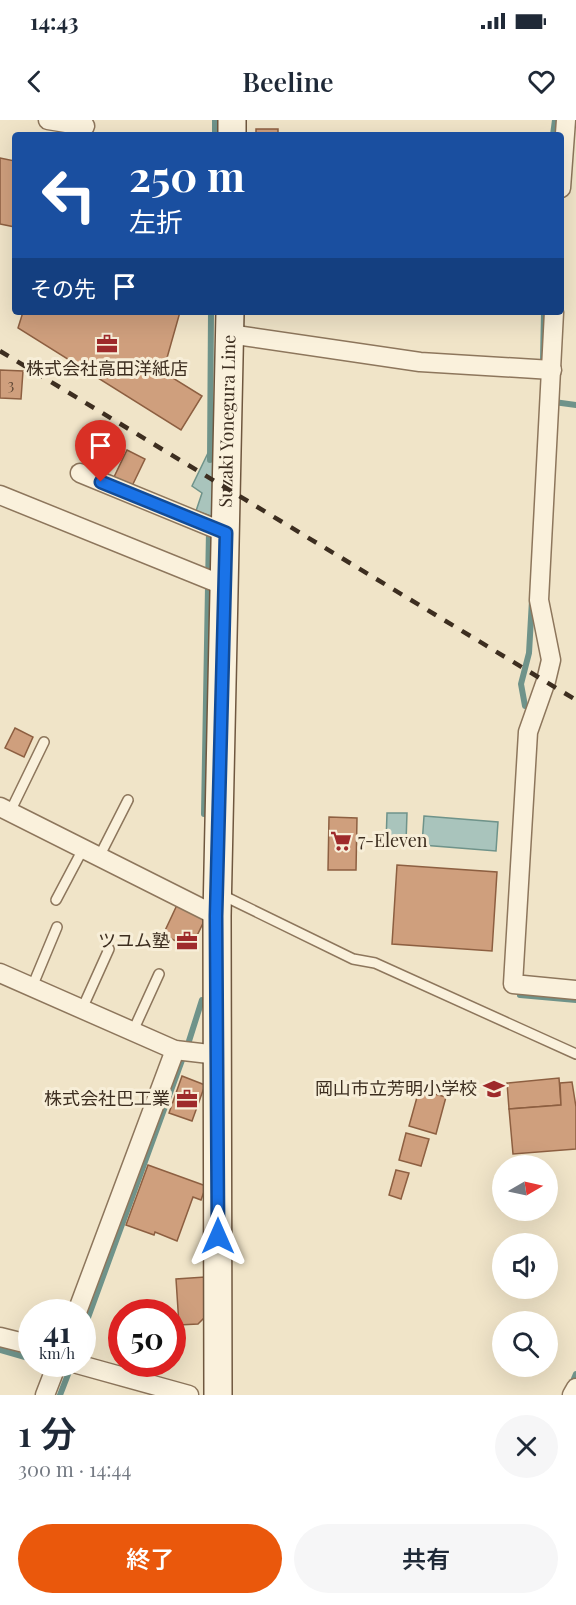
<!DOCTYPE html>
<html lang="ja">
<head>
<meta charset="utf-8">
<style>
	:root { --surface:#fff; --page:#f6f6f7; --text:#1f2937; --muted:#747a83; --accent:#ea580c }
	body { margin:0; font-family:"Playfair Display","Noto Sans JP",serif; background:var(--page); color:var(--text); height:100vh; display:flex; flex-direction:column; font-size:22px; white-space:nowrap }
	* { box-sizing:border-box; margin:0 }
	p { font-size:20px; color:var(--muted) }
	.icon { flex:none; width:33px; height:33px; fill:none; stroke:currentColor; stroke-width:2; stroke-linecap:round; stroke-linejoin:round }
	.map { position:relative; height:1275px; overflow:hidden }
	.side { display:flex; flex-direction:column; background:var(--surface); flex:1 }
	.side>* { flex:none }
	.hud { position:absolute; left:12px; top:12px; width:552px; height:183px; border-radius:6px; box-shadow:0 6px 24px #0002; background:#1a4fa0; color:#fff; overflow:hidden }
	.needle { width:39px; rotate:81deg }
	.controls { position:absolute; left:492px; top:1035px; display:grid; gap:12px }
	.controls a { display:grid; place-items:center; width:66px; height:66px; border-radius:50%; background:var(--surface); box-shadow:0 6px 24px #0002; font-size:30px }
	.speed { position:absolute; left:18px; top:1179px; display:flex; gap:12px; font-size:30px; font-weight:700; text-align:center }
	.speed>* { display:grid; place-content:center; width:78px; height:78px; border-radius:50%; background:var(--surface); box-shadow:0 6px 24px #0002; line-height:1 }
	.speed small { font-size:15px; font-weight:400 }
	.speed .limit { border:9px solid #d22; background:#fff; color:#111 }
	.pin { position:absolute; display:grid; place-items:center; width:51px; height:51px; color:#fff; margin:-62px -26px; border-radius:50% 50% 50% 0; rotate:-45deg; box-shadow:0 0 6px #0007 }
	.pin .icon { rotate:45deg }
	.me { position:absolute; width:66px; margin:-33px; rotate:0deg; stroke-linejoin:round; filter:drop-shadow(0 0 4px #0008) }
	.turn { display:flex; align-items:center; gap:21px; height:126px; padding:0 18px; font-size:27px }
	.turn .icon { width:78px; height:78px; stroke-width:2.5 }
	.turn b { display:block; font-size:42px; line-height:51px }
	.then { display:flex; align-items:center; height:57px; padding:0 18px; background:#0003; gap:12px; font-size:22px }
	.round { display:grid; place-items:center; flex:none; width:63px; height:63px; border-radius:32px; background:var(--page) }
	.overview { display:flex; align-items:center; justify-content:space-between; height:102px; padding:0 18px }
	h1 { font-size:36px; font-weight:600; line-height:45px }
	.primary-button { display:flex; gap:12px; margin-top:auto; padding:12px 18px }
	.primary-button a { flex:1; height:69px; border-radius:36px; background:var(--accent); color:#fff; font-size:24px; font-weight:600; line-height:69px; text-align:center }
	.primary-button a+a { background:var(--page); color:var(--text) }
	.status { display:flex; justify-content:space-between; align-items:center; height:42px; padding:0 30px; background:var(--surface); direction:ltr }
	.status svg { height:16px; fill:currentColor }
	header { display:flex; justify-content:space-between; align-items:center; height:78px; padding:0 18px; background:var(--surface); font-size:27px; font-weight:600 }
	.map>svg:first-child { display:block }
	.water { fill:#a9c4bc; stroke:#6f938a; stroke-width:1.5 }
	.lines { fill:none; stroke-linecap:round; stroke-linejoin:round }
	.stream { stroke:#6f938a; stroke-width:6 }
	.building { fill:#cf9f7d; stroke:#8d5f41; stroke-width:1.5 }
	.service-casing { stroke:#8d765c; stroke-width:12 }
	.minor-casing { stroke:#8d765c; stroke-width:21 }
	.secondary-casing { stroke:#6f573f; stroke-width:30 }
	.service { stroke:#faf1dc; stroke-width:9 }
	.minor { stroke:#faf1dc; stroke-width:18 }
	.secondary { stroke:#faf1dc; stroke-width:27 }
	.rail { stroke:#3d2e20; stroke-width:4.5; stroke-dasharray:10 10; stroke-linecap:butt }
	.route-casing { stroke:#114b97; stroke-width:15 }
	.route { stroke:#1a73e8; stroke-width:10 }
	.labels { text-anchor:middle; stroke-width:6; stroke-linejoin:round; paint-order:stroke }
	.number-label { font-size:15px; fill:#624a37 }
	.poi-label { font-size:18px; fill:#3d2e20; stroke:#f7eed8; text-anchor:end }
	.street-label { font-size:18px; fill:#3d2e20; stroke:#f7eed8 }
</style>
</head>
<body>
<div class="status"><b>14:43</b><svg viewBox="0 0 49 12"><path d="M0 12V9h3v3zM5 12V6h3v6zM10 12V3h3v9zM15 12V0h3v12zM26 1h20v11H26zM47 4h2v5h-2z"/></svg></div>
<header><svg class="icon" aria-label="back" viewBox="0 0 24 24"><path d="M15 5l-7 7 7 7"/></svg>Beeline<svg class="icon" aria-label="heart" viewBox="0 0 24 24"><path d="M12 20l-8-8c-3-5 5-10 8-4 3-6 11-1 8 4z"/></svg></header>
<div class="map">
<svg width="576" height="1275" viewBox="0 0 576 1275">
	<rect width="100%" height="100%" fill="#f0e4c8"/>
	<g class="water">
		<path d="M208,333H214V397L196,391L202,373L192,366Z"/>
		<path d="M387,693H407L406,723H386Z"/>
		<path d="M424,696L498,702L496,731L422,725Z"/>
	</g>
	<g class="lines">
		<g class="stream">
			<path d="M215,15V0"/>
			<path d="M553,15L555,0"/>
			<path d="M543,239L544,192"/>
			<path d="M554,282L576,285"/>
			<path d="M210,340L211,192"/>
			<path d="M525,586L521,564L529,533L532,480"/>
			<path d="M204,694L209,410"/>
			<path d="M520,875L576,880"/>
			<path d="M82,1214L189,921L202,880"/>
			<path d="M0,1230L32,1239"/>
			<path d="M571,1266L576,1254"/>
			<path d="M60,1275L72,1244"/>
		</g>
	</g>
	<g class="building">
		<rect x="256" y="9" width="22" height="6"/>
		<path d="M0,38L15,41V107L0,104Z"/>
		<path d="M23,192H180L163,252L202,276L181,310L18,208Z"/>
		<path d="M0,250L23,251L21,279L0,278Z"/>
		<path d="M127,330L145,339L132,366L114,357Z"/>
		<path d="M15,608L33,617L24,637L5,628Z"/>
		<path d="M329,697L357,698L356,750H328Z"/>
		<path d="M397,745L497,752L492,831L392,824Z"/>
		<path d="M177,785L205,799L191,828L163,815Z"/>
		<path d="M182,956L205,965L192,1001L169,993Z"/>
		<path d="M559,958L561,985L509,989L507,963Z"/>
		<path d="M572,962L576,987V1029L513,1034L509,989L561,985L560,963Z"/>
		<path d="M419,970L446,977L436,1014L409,1006Z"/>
		<path d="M406,1013L429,1019L421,1046L399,1040Z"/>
		<path d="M148,1045L206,1066L201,1080L193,1077L177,1121L155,1112L154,1115L126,1105Z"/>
		<path d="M396,1050L409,1053L401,1079L389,1075Z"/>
		<path d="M205,1157L207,1195L198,1204L179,1205L176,1159Z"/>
	</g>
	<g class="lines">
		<defs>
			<g id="service">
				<path d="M10,692L44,622"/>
				<path d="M99,737L128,680"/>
				<path d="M222,775L353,839L375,843L576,934"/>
				<path d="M56,780L83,729"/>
				<path d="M32,867L57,807"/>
				<path d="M82,889L109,829"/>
				<path d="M133,911L159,854"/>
			</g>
			<g id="minor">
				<path d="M48,0L85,6"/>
				<path d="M561,68L566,0"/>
				<path d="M554,192L539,480L551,540L546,561L528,612L513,864L576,870"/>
				<path d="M229,214L420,242L552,250"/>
				<path d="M80,353L226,413"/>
				<path d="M0,375L225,466"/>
				<path d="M0,687L217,796"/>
				<path d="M0,853L175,930L218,935"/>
				<path d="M77,1192L175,930"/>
				<path d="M0,1217L32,1225"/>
				<path d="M77,1244L189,1275"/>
				<path d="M45,1275L57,1244"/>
				<path d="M572,1275L576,1268"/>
			</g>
			<g id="secondary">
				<path d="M232,15V0"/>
				<path id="s1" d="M218,1275L217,796L230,192"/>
			</g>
		</defs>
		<use href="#service" class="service-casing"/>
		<use href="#minor" class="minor-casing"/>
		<use href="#secondary" class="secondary-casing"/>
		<use href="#service" class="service"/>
		<use href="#minor" class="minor"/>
		<use href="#secondary" class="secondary"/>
		<path class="rail" d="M0,231L576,580"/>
	</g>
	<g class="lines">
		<defs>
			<path id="route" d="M101,362L226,413L216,796L218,1116"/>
		</defs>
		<use href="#route" class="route-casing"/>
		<use href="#route" class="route"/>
	</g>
	<defs>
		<symbol id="office-bare" viewBox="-9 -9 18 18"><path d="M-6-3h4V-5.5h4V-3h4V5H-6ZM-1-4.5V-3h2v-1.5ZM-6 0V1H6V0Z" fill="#9e2a2b" stroke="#f7eed8" stroke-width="2.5" paint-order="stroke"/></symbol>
		<symbol id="supermarket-bare" viewBox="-9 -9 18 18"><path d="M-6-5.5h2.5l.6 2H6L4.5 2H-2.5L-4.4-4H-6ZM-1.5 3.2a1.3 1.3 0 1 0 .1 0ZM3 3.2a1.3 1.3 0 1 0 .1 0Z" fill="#9e2a2b" stroke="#f7eed8" stroke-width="2.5" paint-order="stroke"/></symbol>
		<symbol id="school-bare" viewBox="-9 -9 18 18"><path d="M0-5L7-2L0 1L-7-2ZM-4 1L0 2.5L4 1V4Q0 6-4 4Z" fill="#9e2a2b" stroke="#f7eed8" stroke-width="2.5" paint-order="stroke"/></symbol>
	</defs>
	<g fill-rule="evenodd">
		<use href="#office-bare" x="92" y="209" width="30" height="30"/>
		<use href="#supermarket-bare" x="326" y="706" width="30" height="30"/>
		<use href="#office-bare" x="172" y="806" width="30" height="30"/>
		<use href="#school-bare" x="479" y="954" width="30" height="30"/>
		<use href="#office-bare" x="172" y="964" width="30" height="30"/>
	</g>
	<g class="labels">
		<g class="number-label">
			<text x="11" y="270">3</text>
		</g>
		<g class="poi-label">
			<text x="107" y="255" text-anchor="middle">株式会社高田洋紙店</text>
			<text x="358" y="727" text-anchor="start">7-Eleven</text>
			<text x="170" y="827">ツユム塾</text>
			<text x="477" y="975">岡山市立芳明小学校</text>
			<text x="170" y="985">株式会社巴工業</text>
		</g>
		<g class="street-label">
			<text dy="6" stroke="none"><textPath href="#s1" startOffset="974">Suzaki Yonegura Line</textPath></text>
		</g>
	</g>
</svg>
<div class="controls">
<a><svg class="needle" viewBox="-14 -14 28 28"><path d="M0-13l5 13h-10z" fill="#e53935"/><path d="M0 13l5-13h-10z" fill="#747a83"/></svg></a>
<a><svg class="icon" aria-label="sound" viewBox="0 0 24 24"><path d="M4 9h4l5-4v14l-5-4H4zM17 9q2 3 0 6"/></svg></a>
<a><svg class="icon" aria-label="search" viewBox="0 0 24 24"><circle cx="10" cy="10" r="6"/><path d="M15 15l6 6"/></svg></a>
</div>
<div class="speed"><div>41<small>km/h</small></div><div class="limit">50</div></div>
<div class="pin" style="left:101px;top:362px;background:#d93025"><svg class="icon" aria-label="arrive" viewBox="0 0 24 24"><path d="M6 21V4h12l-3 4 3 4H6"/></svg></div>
<svg class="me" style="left:218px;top:1116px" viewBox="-20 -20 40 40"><path d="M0-17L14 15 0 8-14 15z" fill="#1a73e8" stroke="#fff" stroke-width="4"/></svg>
<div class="hud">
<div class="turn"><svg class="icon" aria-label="left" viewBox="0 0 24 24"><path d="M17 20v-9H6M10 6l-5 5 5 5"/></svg><div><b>250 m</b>左折</div></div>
<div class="then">その先<svg class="icon" aria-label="arrive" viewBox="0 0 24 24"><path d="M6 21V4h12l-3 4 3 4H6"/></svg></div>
</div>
</div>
<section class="side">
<div class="overview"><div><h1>1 分</h1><p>300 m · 14:44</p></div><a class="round"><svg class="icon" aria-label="close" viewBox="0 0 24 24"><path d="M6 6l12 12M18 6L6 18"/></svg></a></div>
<div class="primary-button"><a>終了</a><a>共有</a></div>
</section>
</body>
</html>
